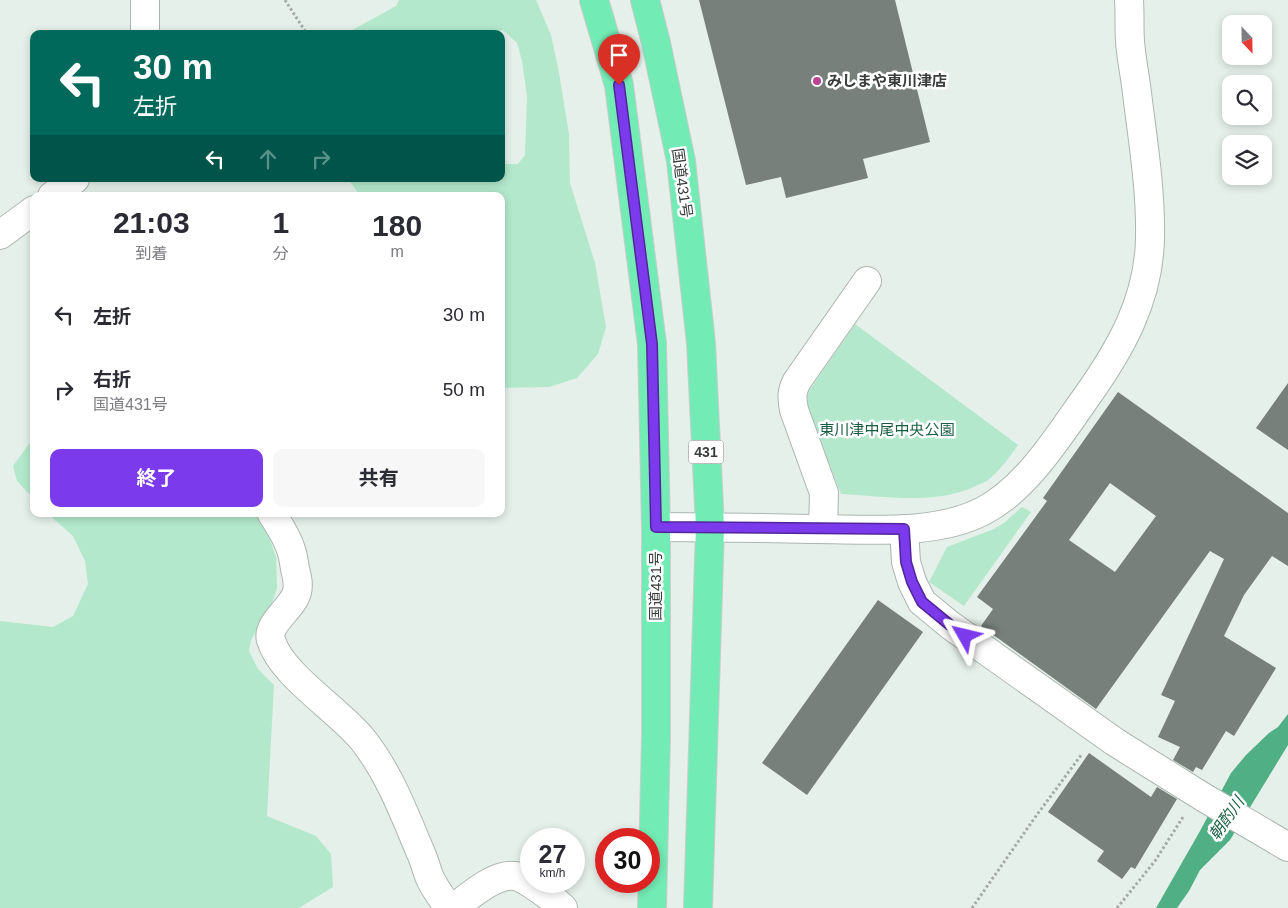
<!DOCTYPE html>
<html lang="ja">
<head>
<meta charset="utf-8">
<style>
	:root { --surface:#fff; --page:#f7f7f7; --text:#2b2b33; --muted:#7c7c81; --accent:#7c3aed }
	body { margin:0; font-family:Arial,"Noto Sans JP",sans-serif; background:var(--page); color:var(--text); height:100vh; display:flex; flex-direction:column; font-size:19px; white-space:nowrap }
	* { box-sizing:border-box; margin:0 }
	p { font-size:16px; color:var(--muted) }
	.icon { flex:none; width:28px; height:28px; fill:none; stroke:currentColor; stroke-width:2; stroke-linecap:round; stroke-linejoin:round }
	.map { position:relative; flex:1; overflow:hidden }
	.details { position:absolute; left:30px; top:192px; width:475px; height:325px; display:flex; flex-direction:column; background:var(--surface); border-radius:10px; box-shadow:0 2px 8px #0003 }
	.details>* { flex:none }
	.top-card { position:absolute; left:30px; top:30px; width:475px; height:152px; border-radius:10px; box-shadow:0 2px 8px #0003; background:#00695c; color:#fff; overflow:hidden }
	.needle { width:32px; rotate:158deg }
	.fabs { position:absolute; left:1222px; top:15px; display:grid; gap:10px }
	.fabs a { display:grid; place-items:center; width:50px; height:50px; border-radius:10px; background:var(--surface); box-shadow:0 2px 8px #0003; font-size:25px }
	.speed { position:absolute; left:520px; top:828px; display:flex; gap:10px; font-size:25px; font-weight:700; text-align:center }
	.speed>* { display:grid; place-content:center; width:65px; height:65px; border-radius:50%; background:var(--surface); box-shadow:0 2px 8px #0003; line-height:1 }
	.speed small { font-size:12px; font-weight:400 }
	.speed .limit { border:8px solid #d22; background:#fff; color:#111 }
	.pin { position:absolute; display:grid; place-items:center; width:42px; height:42px; color:#fff; margin:-51px -21px; border-radius:50% 50% 50% 0; rotate:-45deg; box-shadow:0 0 5px #0007 }
	.pin .icon { rotate:45deg }
	.me { position:absolute; width:55px; margin:-28px; rotate:307deg; stroke-linejoin:round; filter:drop-shadow(0 0 4px #0008) }
	.turn { display:flex; align-items:center; gap:18px; height:105px; padding:0 20px; font-size:22px }
	.turn .icon { width:65px; height:65px; stroke-width:2.5 }
	.turn b { display:block; font-size:35px; line-height:42px }
	.lanes { display:flex; align-items:center; height:48px; padding:0 20px; background:#0003; justify-content:center; gap:25px; direction:ltr }
	.lanes .off { opacity:.35 }
	.eta { display:flex; justify-content:space-evenly; align-items:center; height:85px; text-align:center }
	.eta b { font-size:30px; font-weight:700; line-height:35px }
	.button { display:flex; gap:10px; margin-top:auto; padding:10px 20px }
	.button a { flex:1; height:58px; border-radius:10px; background:var(--accent); color:#fff; font-size:20px; font-weight:700; line-height:58px; text-align:center }
	.button a+a { background:var(--page); color:var(--text) }
	ul { padding:0; list-style:none }
	li { display:flex; align-items:center; gap:15px; height:75px; padding:0 20px }
	li div { flex:1 }
	li b { display:block; font-size:19px }
	li em { font-style:normal }
	.map>svg:first-child { display:block }
	.green { fill:#b3e8cc }
	.water { fill:#51af85 }
	.building { fill:#77807b; fill-rule:evenodd }
	.lines { fill:none; stroke-linecap:round; stroke-linejoin:round }
	.minor-casing { stroke:#acb6b0; stroke-width:30 }
	.highway-casing { stroke:#cbcccc; stroke-width:30 }
	.path { stroke:#a3aba7; stroke-width:3; stroke-dasharray:2.5 2.5; stroke-linecap:butt }
	.minor { stroke:#fff; stroke-width:28 }
	.highway { stroke:#73ebb5; stroke-width:28 }
	.route-casing { stroke:#51269a; stroke-width:12 }
	.route { stroke:#7c3aed; stroke-width:9 }
	.poi-dot { fill:#bb4195; stroke:#fff; stroke-width:2 }
	.labels { text-anchor:middle; stroke-width:5; stroke-linejoin:round; paint-order:stroke }
	.shield { fill:#fff; stroke:#747675; stroke-width:1 }
	.shield-label { font-size:14px; font-weight:bold; fill:#383c3a }
	.poi-label { font-size:15px; font-weight:bold; fill:#383c3a; stroke:#fff; text-anchor:start }
	.street-label { font-size:15px; fill:#383c3a; stroke:#fff }
	.park-label { font-size:15px; fill:#175e42; stroke:#fff }
	.water-label { font-size:16px; font-style:italic; fill:#1c6245; stroke:#fff }
</style>
</head>
<body>
<div class="map">
<svg width="1288" height="908" viewBox="0 0 1288 908">
	<rect width="100%" height="100%" fill="#e5f0ea"/>
	<g class="green">
		<path d="M399,0H536L551,35L558,67L569,134L570,183L595,263L606,327L598,354L577,378L549,387L501,388V196H359V194L348,179H501V163L507,164H518L525,155L527,96L522,61L517,43L503,30L489,34H345L396,6Z"/>
		<path d="M855,324L1018,445C1009,458 1000,470 988,480C984,483 979,484 974,487C933,505 884,496 841,494L804,398Z"/>
		<path d="M34,437V499L17,481L13,466Z"/>
		<path d="M1022,507L1031,512L964,606L929,582L947,547L994,529L1004,523Z"/>
		<path d="M48,514H261L276,557L277,588L270,609L251,640L249,651L258,669L274,685L267,816L316,836L331,854L333,887L299,908H0V621L53,627L73,616L88,584L85,561L73,536Z"/>
	</g>
	<path class="water" d="M1288,714V745L1230,840L1200,870L1189,891L1177,908H1156L1200,831L1231,773L1246,755L1269,733L1278,727Z"/>
	<g class="building">
		<path d="M699,0H895L930,142L863,159L868,178L786,198L781,177L746,185Z"/>
		<path d="M1288,383V450L1256,428Z"/>
		<path d="M1118,392L1288,513V566L1272,556L1244,595L1224,636L1276,668L1234,736L1226,731L1202,770L1196,767L1193,772L1173,760L1180,747L1158,737L1175,701L1161,695L1224,559L1210,551L1096,709L981,626L993,609L977,597L1047,501L1043,498ZM1110,483L1156,516L1115,572L1069,540Z"/>
		<path d="M878,600L923,632L807,795L762,763Z"/>
		<path d="M1089,753L1151,797L1157,787L1177,799L1135,869L1131,867L1122,879L1097,861L1104,851L1048,812Z"/>
	</g>
	<g class="lines">
		<defs>
			<g id="minor">
				<path d="M145,34V0"/>
				<path d="M52,196L75,179"/>
				<path d="M0,235L34,210"/>
				<path d="M272,514C278,524 286,535 290,547C293,554 294,562 295,569C297,577 299,584 297,592C293,608 266,624 271,640C281,675 339,710 363,740C389,773 404,813 420,851C424,859 426,868 429,876C434,888 442,898 449,908"/>
				<path d="M656,527C709,527 761,528 814,529C867,529 935,536 983,511C1026,489 1058,437 1085,399C1120,350 1149,300 1150,238C1151,187 1142,136 1136,85C1134,71 1131,56 1130,41C1129,27 1130,14 1129,0"/>
				<path d="M823,529L824,493L794,410C792,398 791,392 797,381L867,281"/>
				<path d="M904,529L906,562L912,582L922,602L950,625L1115,742L1203,797L1288,847"/>
				<path d="M454,908C468,897 495,873 515,876C523,877 532,885 539,889C547,895 556,901 563,908"/>
			</g>
			<g id="highway">
				<path d="M594,0L619,85L652,344L656,527V736L652,908"/>
				<path d="M645,0L656,43L681,161L701,343L710,527L698,908"/>
			</g>
		</defs>
		<use href="#minor" class="minor-casing"/>
		<use href="#highway" class="highway-casing"/>
		<g class="path">
			<path d="M285,0L307,34"/>
			<path d="M378,179L379,181"/>
			<path d="M972,908L1036,816L1082,754"/>
			<path d="M1117,908L1155,861L1183,817"/>
		</g>
		<use href="#minor" class="minor"/>
		<use href="#highway" class="highway"/>
	</g>
	<g class="lines">
		<defs>
			<path id="route" d="M619,85L652,344L656,527L904,529L906,562L912,582L922,602L950,625L965,636"/>
		</defs>
		<use href="#route" class="route-casing"/>
		<use href="#route" class="route"/>
	</g>
	<circle class="poi-dot" cx="817" cy="81" r="5"/>
	<g class="labels">
		<rect class="shield" x="688.5" y="440.5" width="35" height="23" rx="4"/>
		<g class="shield-label">
			<text x="706" y="457">431</text>
		</g>
		<g class="poi-label">
			<text x="827" y="86">みしまや東川津店</text>
		</g>
		<g class="street-label">
			<text transform="translate(682 183) rotate(82)" y="5">国道431号</text>
			<text transform="translate(656 586) rotate(-90)" y="5">国道431号</text>
		</g>
		<g class="park-label">
			<text x="887" y="435">東川津中尾中央公園</text>
		</g>
		<g class="water-label">
			<text transform="translate(1226 818) rotate(-55)" y="6">朝酌川</text>
		</g>
	</g>
</svg>
<div class="fabs">
<a><svg class="needle" viewBox="-14 -14 28 28"><path d="M0-13l5 13h-10z" fill="#e53935"/><path d="M0 13l5-13h-10z" fill="#7c7c81"/></svg></a>
<a><svg class="icon" aria-label="search" viewBox="0 0 24 24"><circle cx="10" cy="10" r="6"/><path d="M15 15l6 6"/></svg></a>
<a><svg class="icon" aria-label="layers" viewBox="0 0 24 24"><path d="M12 4l9 5-9 5-9-5zM3 14l9 5 9-5"/></svg></a>
</div>
<div class="speed"><div>27<small>km/h</small></div><div class="limit">30</div></div>
<div class="pin" style="left:619px;top:85px;background:#d93025"><svg class="icon" aria-label="arrive" viewBox="0 0 24 24"><path d="M6 21V4h12l-3 4 3 4H6"/></svg></div>
<svg class="me" style="left:965px;top:636px" viewBox="-20 -20 40 40"><path d="M0-17L14 15 0 8-14 15z" fill="#7c3aed" stroke="#fff" stroke-width="4"/></svg>
<div class="top-card">
<div class="turn"><svg class="icon" aria-label="left" viewBox="0 0 24 24"><path d="M17 20v-9H6M10 6l-5 5 5 5"/></svg><div><b>30 m</b>左折</div></div>
<div class="lanes"><svg class="icon" aria-label="left" viewBox="0 0 24 24"><path d="M17 20v-9H6M10 6l-5 5 5 5"/></svg><svg class="icon off" aria-label="ahead" viewBox="0 0 24 24"><path d="M12 20V5M6 11l6-6 6 6"/></svg><svg class="icon off" aria-label="right" viewBox="0 0 24 24"><path d="M7 20v-9h11M14 6l5 5-5 5"/></svg></div>
</div>
<section class="details">
<div class="eta">
<div><b>21:03</b><p>到着</p></div>
<div><b>1</b><p>分</p></div>
<div><b>180</b><p>m</p></div>
</div>
<ul>
<li><svg class="icon" aria-label="left" viewBox="0 0 24 24"><path d="M17 20v-9H6M10 6l-5 5 5 5"/></svg><div><b>左折</b></div><em>30 m</em></li>
<li><svg class="icon" aria-label="right" viewBox="0 0 24 24"><path d="M7 20v-9h11M14 6l5 5-5 5"/></svg><div><b>右折</b><p>国道431号</p></div><em>50 m</em></li>
</ul>
<div class="button"><a>終了</a><a>共有</a></div>
</section>
</div>
</body>
</html>
